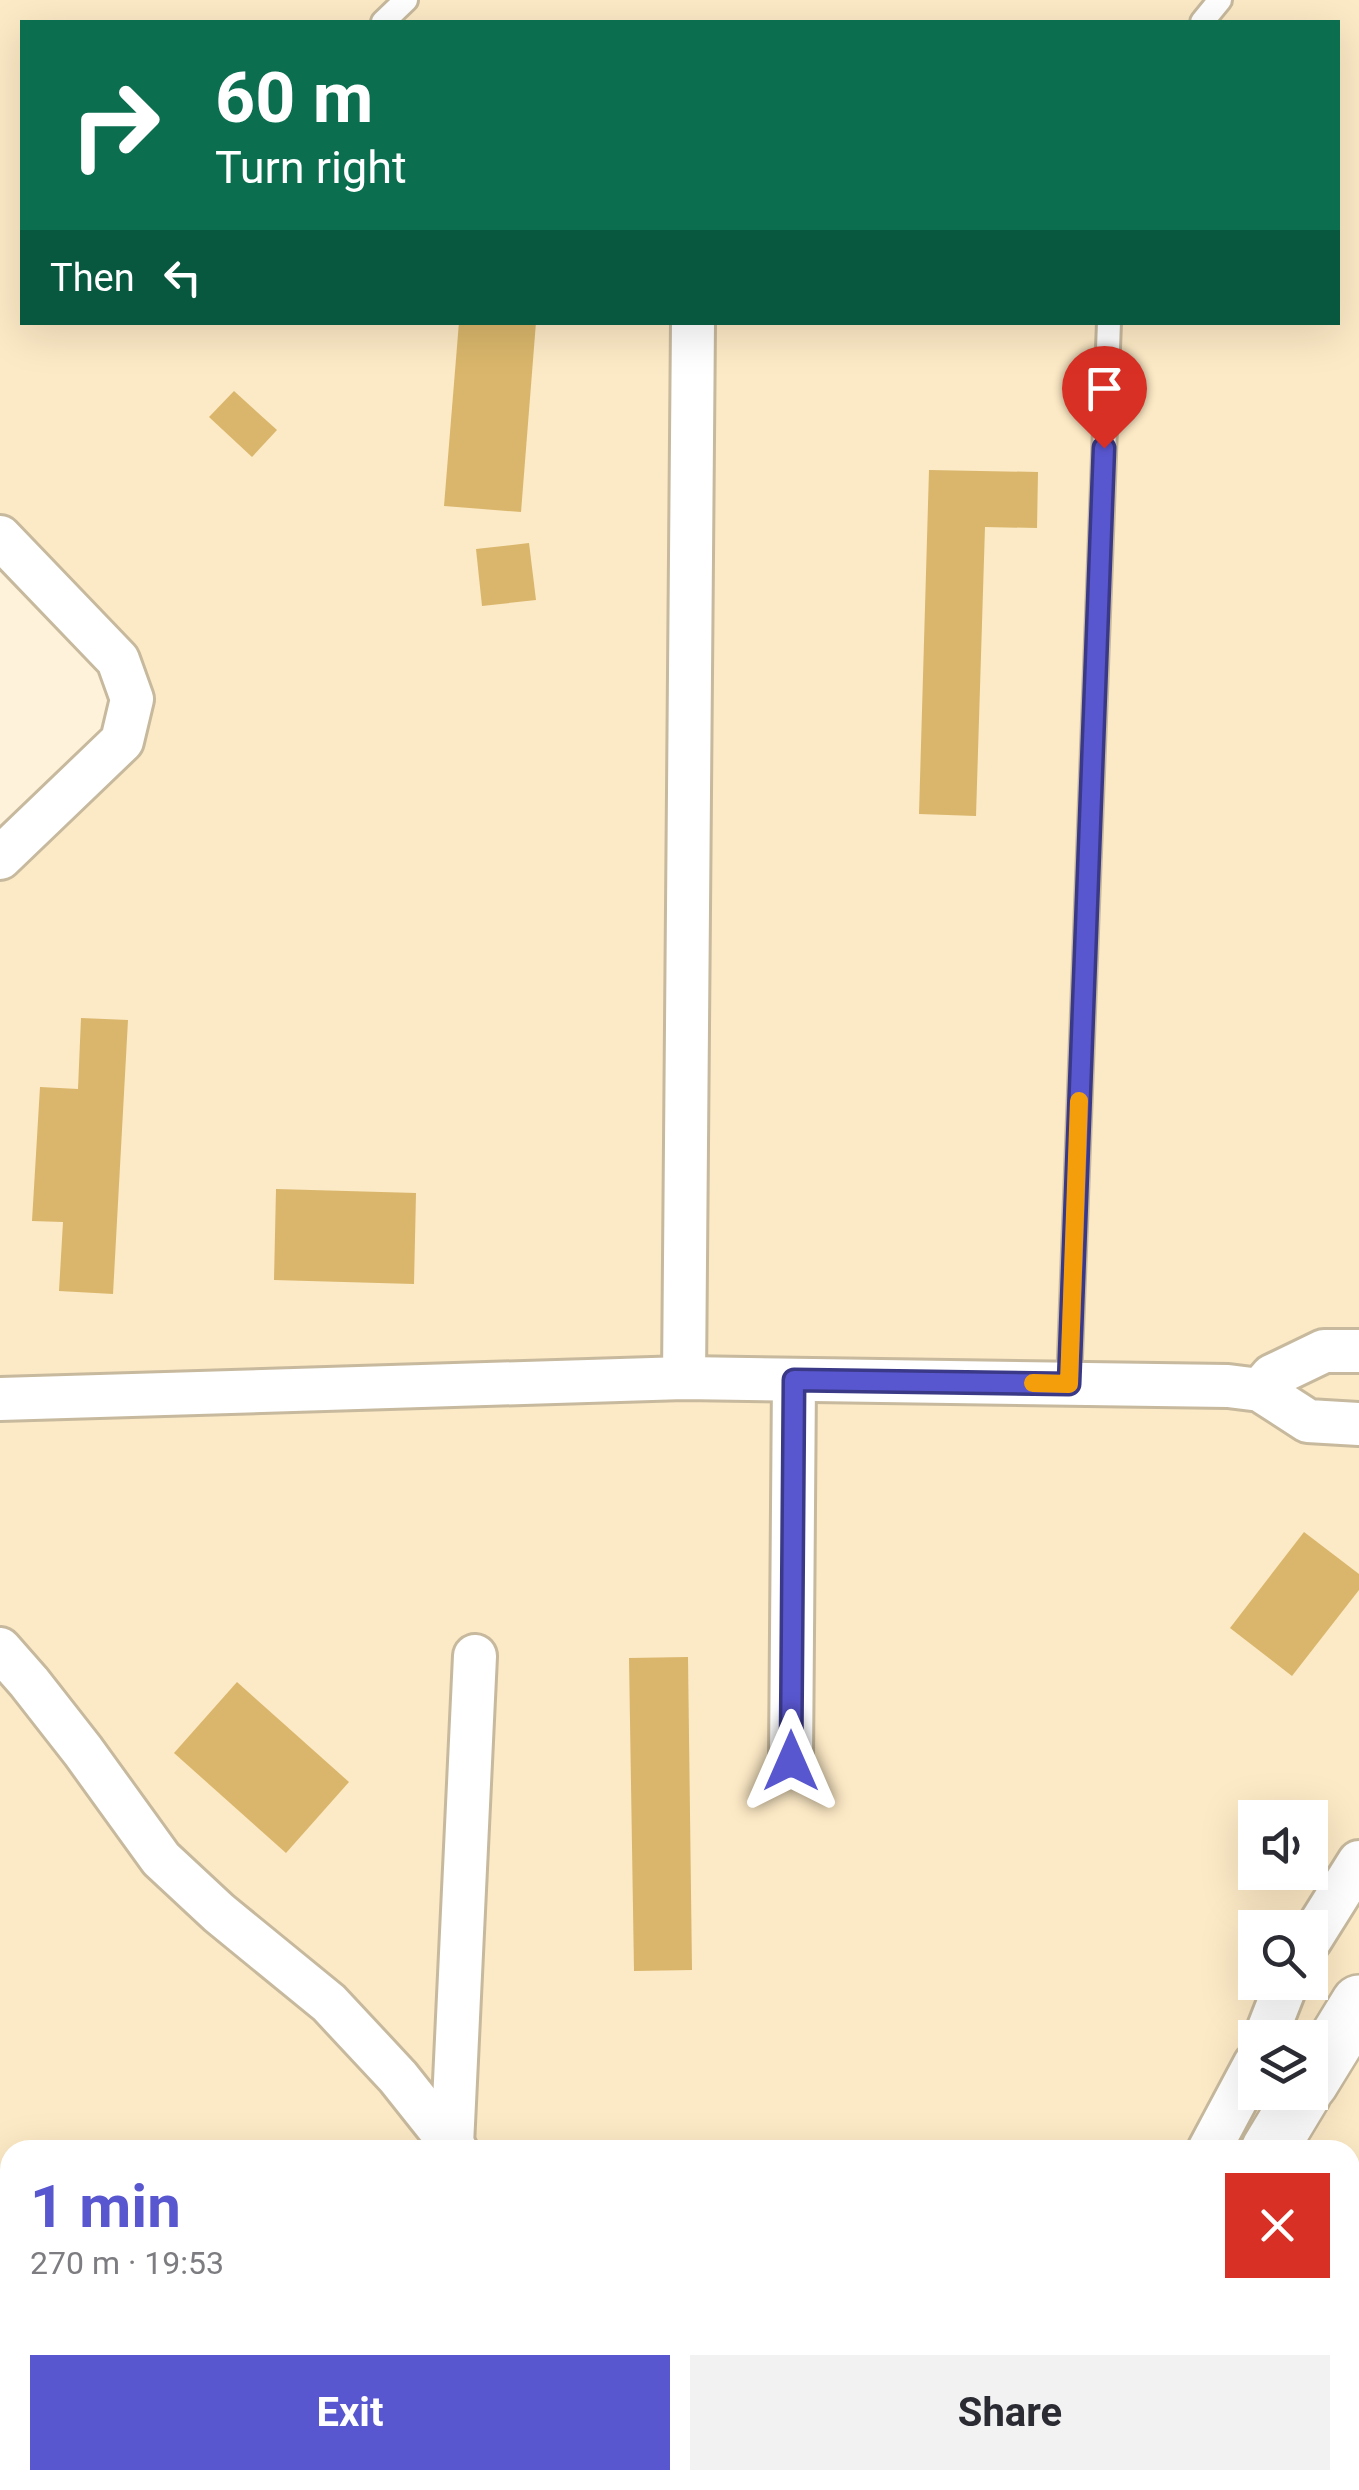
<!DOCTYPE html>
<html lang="en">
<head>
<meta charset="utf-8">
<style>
	:root { --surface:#fff; --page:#f2f2f3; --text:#2b2b33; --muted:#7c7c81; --accent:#5957cf }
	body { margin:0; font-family:Roboto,sans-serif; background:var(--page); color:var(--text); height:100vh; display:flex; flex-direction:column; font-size:38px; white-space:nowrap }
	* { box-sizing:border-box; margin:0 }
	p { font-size:32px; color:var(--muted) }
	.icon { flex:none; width:55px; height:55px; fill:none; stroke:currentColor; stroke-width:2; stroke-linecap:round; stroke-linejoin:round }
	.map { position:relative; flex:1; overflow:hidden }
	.panel { position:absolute; left:0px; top:2140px; width:1360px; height:350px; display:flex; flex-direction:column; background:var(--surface); border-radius:30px 30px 0 0; box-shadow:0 10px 40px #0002 }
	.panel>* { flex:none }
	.guide { position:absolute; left:20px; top:20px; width:1320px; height:305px; border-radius:0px; box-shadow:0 10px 40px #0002; background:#0b6e4f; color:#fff; overflow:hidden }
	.fabs { position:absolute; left:1238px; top:1800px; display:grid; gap:20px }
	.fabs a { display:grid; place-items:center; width:90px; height:90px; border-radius:0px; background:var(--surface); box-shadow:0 10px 40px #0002; font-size:50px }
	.pin { position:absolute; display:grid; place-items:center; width:85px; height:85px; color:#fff; margin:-102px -42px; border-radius:50% 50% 50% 0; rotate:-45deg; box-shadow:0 0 10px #0007 }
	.pin .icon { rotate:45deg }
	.me { position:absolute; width:110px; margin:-55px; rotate:0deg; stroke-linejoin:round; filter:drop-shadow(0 0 8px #0008) }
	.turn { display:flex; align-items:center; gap:35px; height:210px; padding:0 30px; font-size:45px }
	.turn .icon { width:130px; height:130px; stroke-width:2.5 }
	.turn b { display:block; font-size:70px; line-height:85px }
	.then { display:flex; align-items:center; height:95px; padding:0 30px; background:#0003; gap:20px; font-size:38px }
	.round { display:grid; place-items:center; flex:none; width:105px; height:105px; border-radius:0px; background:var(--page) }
	.headline { display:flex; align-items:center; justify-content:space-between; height:170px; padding:0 30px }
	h1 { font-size:60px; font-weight:700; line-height:75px; color:var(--accent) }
	.primary-button { display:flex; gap:20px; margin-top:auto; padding:20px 30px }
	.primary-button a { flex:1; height:115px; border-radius:0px; background:var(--accent); color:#fff; font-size:40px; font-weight:700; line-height:115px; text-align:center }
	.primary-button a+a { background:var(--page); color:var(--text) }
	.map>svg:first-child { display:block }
	.built { fill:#fce9c5; fill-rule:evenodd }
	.building { fill:#d9b66b }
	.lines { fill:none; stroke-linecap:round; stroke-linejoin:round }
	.service-casing { stroke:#c7b99d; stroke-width:28 }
	.minor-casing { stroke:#c7b99d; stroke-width:48 }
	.primary-casing { stroke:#c7b99d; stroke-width:60 }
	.service { stroke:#fff; stroke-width:22 }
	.minor { stroke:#fff; stroke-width:42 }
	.primary { stroke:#fff; stroke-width:55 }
	.route-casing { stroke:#3a3987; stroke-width:25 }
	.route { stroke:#5957cf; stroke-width:18 }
	.slow { stroke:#f59e0b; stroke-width:18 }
</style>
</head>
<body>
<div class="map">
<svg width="1359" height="2490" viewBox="0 0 1359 2490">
	<rect width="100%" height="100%" fill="#fef2da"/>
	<path class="built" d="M0,0H1359V2490H0V858L132,699L0,537ZM22,22H1338V322H22ZM1255,1818H1310V1872H1255ZM1255,1928H1310V1982H1255ZM1255,2038H1310V2092H1255ZM10,2150H1350V2480H10Z"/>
	<g class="building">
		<path d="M459,322H536L521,512L444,506Z"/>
		<path d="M234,391L277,430L252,457L209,417Z"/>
		<path d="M929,470L1038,472L1037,528L985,527L976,816L919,814Z"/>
		<path d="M529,543L536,600L482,606L476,549Z"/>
		<path d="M81,1018L128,1020L113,1294L59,1291L63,1222L32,1221L40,1087L78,1089Z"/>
		<path d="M276,1189L416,1193L414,1284L274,1280Z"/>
		<path d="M1304,1532L1359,1574V1590L1292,1676L1230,1628Z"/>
		<path d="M688,1657L692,1970L634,1971L629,1658Z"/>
		<path d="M237,1682L349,1782L286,1853L174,1753Z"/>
	</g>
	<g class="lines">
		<defs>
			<g id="service">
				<path d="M383,22L406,0"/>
				<path d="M1202,22L1220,0"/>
				<path d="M1069,1383L1109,322"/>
				<path d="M126,2490L127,2480"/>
			</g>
			<g id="minor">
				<path d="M0,537L118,660L132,699L122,741L0,858"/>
				<path d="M684,1378L693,322"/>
				<path d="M1260,1390L1272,1376L1324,1351H1359"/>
				<path d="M0,1399L684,1378L1228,1386L1260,1390L1308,1421L1359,1424"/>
				<path d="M0,1649L29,1682L83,1751L161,1859L219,1913L329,2003L398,2077L456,2150"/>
				<path d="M791,1761L794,1380"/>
				<path d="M1310,1940L1359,1862"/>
				<path d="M1265,2038L1287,1982"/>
				<path d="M452,2145L475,1656"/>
				<path d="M1209,2150L1255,2064"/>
				<path d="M1350,2279L1359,2265"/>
				<path d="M0,2413L10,2414"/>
				<path d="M765,2480L783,2490"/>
				<path d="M1010,2490L1020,2480"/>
				<path d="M1216,2490L1223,2480"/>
			</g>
			<g id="primary">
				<path d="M1310,2083L1359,2003"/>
				<path d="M1269,2150L1304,2092"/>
				<path d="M1067,2490L1073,2480"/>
			</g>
		</defs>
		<use href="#service" class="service-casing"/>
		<use href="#minor" class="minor-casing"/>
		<use href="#primary" class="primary-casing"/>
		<use href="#service" class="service"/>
		<use href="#minor" class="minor"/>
		<use href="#primary" class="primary"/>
	</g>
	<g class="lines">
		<defs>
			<path id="route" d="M791,1761L794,1380L1069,1384L1104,448"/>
		</defs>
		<use href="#route" class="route-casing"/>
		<use href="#route" class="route"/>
		<path class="slow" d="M1033,1383L1069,1384L1079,1101"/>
	</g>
</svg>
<div class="fabs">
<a><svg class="icon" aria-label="sound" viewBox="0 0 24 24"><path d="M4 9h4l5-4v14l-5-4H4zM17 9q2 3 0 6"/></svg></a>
<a><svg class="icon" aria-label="search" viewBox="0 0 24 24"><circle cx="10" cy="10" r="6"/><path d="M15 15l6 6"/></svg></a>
<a><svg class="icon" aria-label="layers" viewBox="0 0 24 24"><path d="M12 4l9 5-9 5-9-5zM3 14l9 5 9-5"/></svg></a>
</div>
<div class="pin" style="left:1104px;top:448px;background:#d93025"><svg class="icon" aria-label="arrive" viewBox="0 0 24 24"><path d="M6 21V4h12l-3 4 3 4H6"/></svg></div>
<svg class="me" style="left:791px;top:1761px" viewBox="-20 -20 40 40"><path d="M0-17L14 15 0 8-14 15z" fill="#5957cf" stroke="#fff" stroke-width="4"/></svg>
<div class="guide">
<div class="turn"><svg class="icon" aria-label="right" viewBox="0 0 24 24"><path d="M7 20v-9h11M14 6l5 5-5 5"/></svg><div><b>60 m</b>Turn right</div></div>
<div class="then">Then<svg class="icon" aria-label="left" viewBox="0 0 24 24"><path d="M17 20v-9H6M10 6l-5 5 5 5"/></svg></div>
</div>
<section class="panel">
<div class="headline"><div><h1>1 min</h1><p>270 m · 19:53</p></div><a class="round" style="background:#d93025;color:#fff"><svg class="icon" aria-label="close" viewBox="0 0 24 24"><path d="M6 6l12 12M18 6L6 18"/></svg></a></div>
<div class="primary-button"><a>Exit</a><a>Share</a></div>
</section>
</div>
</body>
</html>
